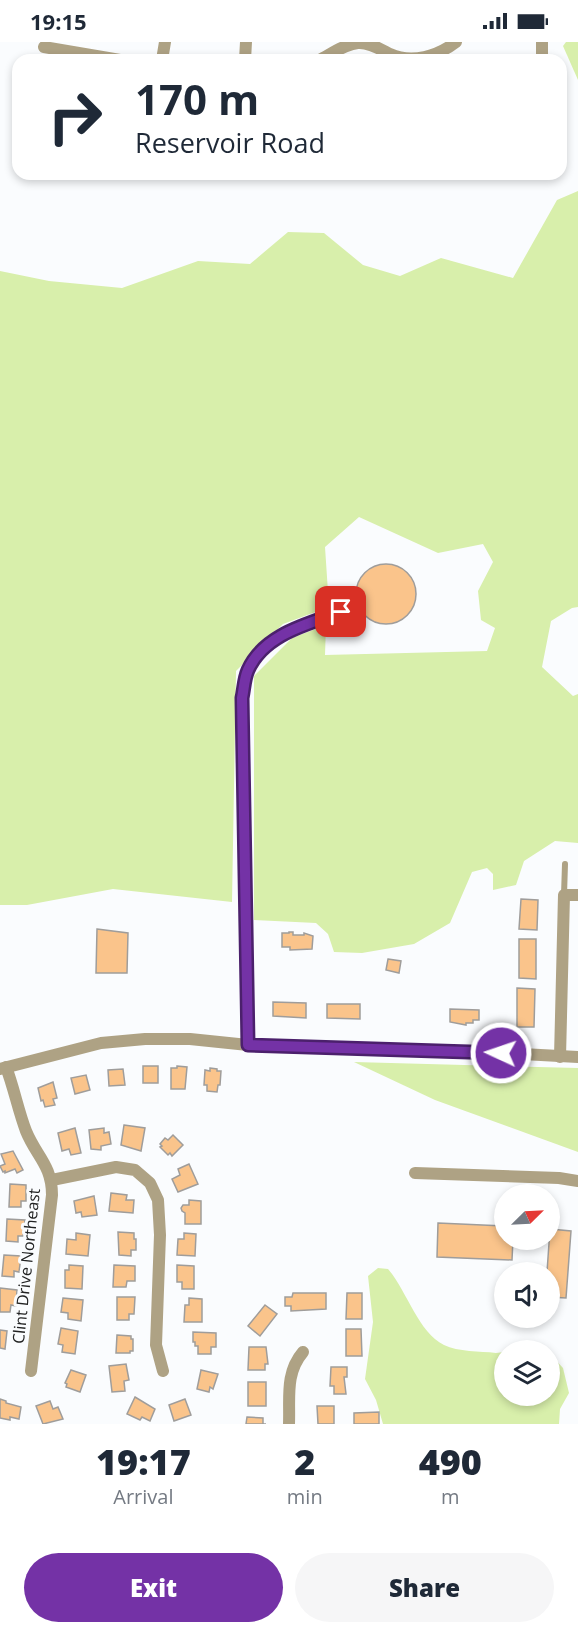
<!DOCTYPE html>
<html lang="en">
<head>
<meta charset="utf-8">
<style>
	:root { --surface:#fff; --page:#f6f6f7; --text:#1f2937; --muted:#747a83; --accent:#7432a6 }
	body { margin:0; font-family:"Open Sans",sans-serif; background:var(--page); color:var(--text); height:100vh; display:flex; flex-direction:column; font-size:22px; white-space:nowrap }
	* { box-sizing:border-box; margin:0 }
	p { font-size:20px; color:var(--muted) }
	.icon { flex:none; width:33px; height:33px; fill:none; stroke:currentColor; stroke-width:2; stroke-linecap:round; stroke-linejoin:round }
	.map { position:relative; height:1382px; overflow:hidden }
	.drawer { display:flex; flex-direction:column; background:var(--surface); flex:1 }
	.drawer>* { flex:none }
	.hud { position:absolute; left:12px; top:12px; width:555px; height:126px; border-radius:18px; box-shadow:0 3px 9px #0003; background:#fff; color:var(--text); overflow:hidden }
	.needle { width:39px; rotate:66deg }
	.fabs { position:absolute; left:494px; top:1142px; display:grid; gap:12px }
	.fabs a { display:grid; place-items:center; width:66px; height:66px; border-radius:50%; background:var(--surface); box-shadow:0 3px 9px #0003; font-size:30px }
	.pin { position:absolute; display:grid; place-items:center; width:51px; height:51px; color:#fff; margin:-26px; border-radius:12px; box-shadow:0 3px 9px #0006 }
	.me { position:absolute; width:66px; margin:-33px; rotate:273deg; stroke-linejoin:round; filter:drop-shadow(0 0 4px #0008) }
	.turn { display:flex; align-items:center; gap:21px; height:126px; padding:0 24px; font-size:27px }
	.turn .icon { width:78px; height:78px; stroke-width:2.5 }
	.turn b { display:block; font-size:42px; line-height:51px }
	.eta { display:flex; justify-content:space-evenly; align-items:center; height:102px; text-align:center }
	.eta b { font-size:36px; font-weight:800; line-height:42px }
	.action { display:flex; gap:12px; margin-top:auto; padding:12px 24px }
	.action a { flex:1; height:69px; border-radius:36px; background:var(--accent); color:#fff; font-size:24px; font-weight:800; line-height:69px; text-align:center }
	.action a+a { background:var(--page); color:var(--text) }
	.status { display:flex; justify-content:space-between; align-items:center; height:42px; padding:0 30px; background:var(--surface); direction:ltr }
	.status svg { height:16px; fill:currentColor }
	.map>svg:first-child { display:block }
	.green { fill:#d8efab }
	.building { fill:#fac48b; stroke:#9f9d9b; stroke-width:1.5 }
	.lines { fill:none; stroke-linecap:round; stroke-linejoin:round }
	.lane { stroke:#aea284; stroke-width:6 }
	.street { stroke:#aea284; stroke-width:12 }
	.route-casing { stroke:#4b206c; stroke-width:15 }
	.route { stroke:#7432a6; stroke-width:10 }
	.labels { text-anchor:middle; stroke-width:6; stroke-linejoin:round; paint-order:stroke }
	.street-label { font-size:16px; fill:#222323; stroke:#fafcfe }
</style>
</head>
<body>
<div class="status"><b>19:15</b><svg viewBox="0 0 49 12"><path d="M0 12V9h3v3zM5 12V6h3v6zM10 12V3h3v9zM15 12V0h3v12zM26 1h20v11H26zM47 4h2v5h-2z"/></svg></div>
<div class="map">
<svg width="578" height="1382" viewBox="0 0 578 1382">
	<rect width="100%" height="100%" fill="#fafcfe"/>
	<g class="green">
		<path d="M566,0H578V38L563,4Z"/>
		<path d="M578,149V565L572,566L551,579L542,625L573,654L578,652V801L555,799L524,819L516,843L493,848V832L487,826L472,830L450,881L414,902L362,911L334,910L328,892L316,881L254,878V634L292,596L326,583L325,613L487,609L495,586L481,578L478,549L493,520L483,502L438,511L359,475L325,505L329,565L283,582L236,629L232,860L113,847L27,863H0V229L49,239L122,246L198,219L250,222L288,190L324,191L363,223L400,234L441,216L513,236L557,158Z"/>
		<path d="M354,1020L578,1026V1110L435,1058Z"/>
		<path d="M378,1226L388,1227C407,1249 418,1290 444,1303C458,1310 480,1309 496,1311L504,1310V1353H549V1312L551,1313L563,1326L569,1351L560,1367L559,1382H383L376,1358L365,1337L373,1280L368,1234Z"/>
	</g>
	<g class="building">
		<circle cx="386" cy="552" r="30"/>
		<path d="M521,857L538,858L537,888L519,887Z"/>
		<path d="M97,887L128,891L127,931H96Z"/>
		<path d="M289,890H293V893H304V891L313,894L312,907L290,908V905H282V891H289Z"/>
		<path d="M519,897H536V937L519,936Z"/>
		<path d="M388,917L401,919L399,931L386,928Z"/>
		<path d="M517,946L535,947L534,985H517Z"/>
		<path d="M273,960L306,961V976L273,974Z"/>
		<path d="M327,962H360V977L327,976Z"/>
		<path d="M450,967L479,968V978H473V981H466V983L450,980Z"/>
		<rect x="143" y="1024" width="15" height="17"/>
		<path d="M177,1024L187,1025L185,1047H171V1026H177Z"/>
		<path d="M210,1026L217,1027V1029H221L220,1043H218L217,1050L207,1049V1043H204L205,1028L210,1029Z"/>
		<path d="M123,1027L125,1043L109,1044L108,1028Z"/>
		<path d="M86,1033L90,1048L75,1052L71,1036Z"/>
		<path d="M53,1040L57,1056L53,1057L55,1063L45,1065L43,1058L41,1059L38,1046Z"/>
		<path d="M124,1083L145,1086L141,1109L121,1103Z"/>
		<path d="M75,1086L81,1111L71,1113L69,1107L62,1109L58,1091Z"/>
		<path d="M104,1086V1091L109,1090L111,1102L101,1104V1108L91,1107L89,1088Z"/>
		<path d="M173,1093L183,1103L172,1114L170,1111L168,1113L160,1105L162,1104L160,1102L165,1096L168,1098Z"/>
		<path d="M13,1109L23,1128L17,1131L15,1127L5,1131V1129L3,1130L0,1124L5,1122L1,1112Z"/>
		<path d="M189,1122L198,1142L178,1150L172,1137L180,1133L178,1127Z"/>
		<path d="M10,1142L26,1143V1159H21V1165H9Z"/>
		<path d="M111,1151L127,1153L126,1158H134L133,1171L109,1169Z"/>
		<path d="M94,1154L97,1173L82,1175L81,1170L76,1171L74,1159Z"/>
		<path d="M189,1158L201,1159V1182H185V1171L182,1169L181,1166L183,1163H189Z"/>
		<path d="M7,1177L25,1178L23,1194H18V1200L6,1199Z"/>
		<path d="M438,1181L504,1184V1197H513L512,1218L437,1215Z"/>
		<path d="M550,1187L571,1189L566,1256L549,1255V1230H547Z"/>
		<path d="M118,1190L134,1191V1197H136V1208H131V1214L119,1213Z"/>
		<path d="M76,1191L90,1193L88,1214L66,1212L67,1197L76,1198Z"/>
		<path d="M184,1191L196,1192L195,1214L177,1213L178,1197H184Z"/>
		<path d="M4,1213L21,1214L19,1230L14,1229V1235L2,1234Z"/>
		<path d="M69,1223L83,1224L82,1247L65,1246V1228H69Z"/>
		<path d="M114,1223L135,1224V1239H127L126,1245H113Z"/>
		<path d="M177,1223L194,1224V1247H182V1240H177Z"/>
		<path d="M0,1246L17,1248L16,1264L11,1263L10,1270H0Z"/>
		<path d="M293,1251H326V1267L291,1269V1264H285V1255H292Z"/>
		<path d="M347,1251H362V1277H346Z"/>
		<path d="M117,1255H135L134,1272H129V1278H117Z"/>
		<path d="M63,1256L83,1258L81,1279L68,1277V1271L61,1270Z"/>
		<path d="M189,1256L202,1257V1280H184L185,1263H189Z"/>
		<path d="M265,1263L277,1272L260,1294L248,1284Z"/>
		<path d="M61,1286L78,1289L75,1312L62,1310L63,1303L58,1302Z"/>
		<path d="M346,1287H361L362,1314H346Z"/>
		<path d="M0,1288L7,1289L5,1307L0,1306Z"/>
		<path d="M193,1290L216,1291V1305H211V1312H198V1304H195V1300H193Z"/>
		<path d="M117,1293L131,1294V1297H133V1309H130V1311H116Z"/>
		<path d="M249,1305H266L268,1322H265V1328H248Z"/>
		<path d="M126,1322L129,1338L124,1339L125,1349L112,1350L109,1324Z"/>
		<path d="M331,1325H347V1335H344L346,1352H334V1344H330Z"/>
		<path d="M71,1328L86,1333L80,1350L66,1345L67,1342L65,1341Z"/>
		<path d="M201,1328L218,1332L213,1347L210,1345L209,1350L197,1347Z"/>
		<rect x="248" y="1340" width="18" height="24"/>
		<path d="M135,1355L155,1367L150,1379L142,1375L140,1378L127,1372Z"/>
		<path d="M0,1357L6,1359V1361L21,1365L19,1377L10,1375V1378L0,1376Z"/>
		<path d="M185,1357L191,1373L174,1379L169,1363Z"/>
		<path d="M50,1359L53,1367L58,1365L63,1377L43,1382L36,1364Z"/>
		<path d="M317,1364H334V1382H318Z"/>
		<path d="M379,1370V1382H354V1371Z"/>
		<path d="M247,1375L263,1376V1382H266H246Z"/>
	</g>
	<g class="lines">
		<g class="lane">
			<path d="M564,853L565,822"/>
			<path d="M248,1003L242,656C244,647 244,637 248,628C264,592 308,582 341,570"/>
		</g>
		<g class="street">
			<path d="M44,5L120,18"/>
			<path d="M162,18L165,0"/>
			<path d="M245,18L246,0"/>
			<path d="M319,18C331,12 345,2 358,1C369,0 380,7 390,12C412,22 438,14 456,0"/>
			<path d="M542,18V0"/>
			<path d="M560,1015L564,853H578"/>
			<path d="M6,1025C14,1046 18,1068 26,1089C36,1114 52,1123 52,1153L31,1329"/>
			<path d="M0,1027L101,1001L145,997H190L248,1003L482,1010L578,1015"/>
			<path d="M415,1131L559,1136L578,1139"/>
			<path d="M52,1138L116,1125L135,1128L150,1141L158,1158L160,1193L156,1303L163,1329"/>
			<path d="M289,1382C290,1356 285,1331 303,1310"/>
		</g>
	</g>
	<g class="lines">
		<defs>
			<path id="route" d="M341,570C308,582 264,592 248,628C244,637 244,647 242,656L248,1003L501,1011"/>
		</defs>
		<use href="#route" class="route-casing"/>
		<use href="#route" class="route"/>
	</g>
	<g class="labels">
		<g class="street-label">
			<text transform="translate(26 1224) rotate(-84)" y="6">Clint Drive Northeast</text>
		</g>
	</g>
</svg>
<div class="fabs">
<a><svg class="needle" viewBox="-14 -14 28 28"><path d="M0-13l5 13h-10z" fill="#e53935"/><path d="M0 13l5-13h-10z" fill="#747a83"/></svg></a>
<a><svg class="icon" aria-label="sound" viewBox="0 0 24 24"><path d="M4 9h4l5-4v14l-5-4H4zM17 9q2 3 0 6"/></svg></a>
<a><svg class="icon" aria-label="layers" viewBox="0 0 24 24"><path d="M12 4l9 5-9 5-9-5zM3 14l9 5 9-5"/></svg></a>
</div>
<div class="pin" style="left:341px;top:570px;background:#d93025"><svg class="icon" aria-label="arrive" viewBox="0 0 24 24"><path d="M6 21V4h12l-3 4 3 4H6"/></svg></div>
<svg class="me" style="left:501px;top:1011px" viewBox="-20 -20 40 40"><circle r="17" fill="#7432a6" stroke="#fff" stroke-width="3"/><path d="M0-11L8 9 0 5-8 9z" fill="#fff"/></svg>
<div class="hud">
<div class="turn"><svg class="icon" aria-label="right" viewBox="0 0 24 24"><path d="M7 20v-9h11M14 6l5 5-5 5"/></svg><div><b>170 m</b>Reservoir Road</div></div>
</div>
</div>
<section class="drawer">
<div class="eta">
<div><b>19:17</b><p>Arrival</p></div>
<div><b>2</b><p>min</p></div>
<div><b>490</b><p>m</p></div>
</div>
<div class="action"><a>Exit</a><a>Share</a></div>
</section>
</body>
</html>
